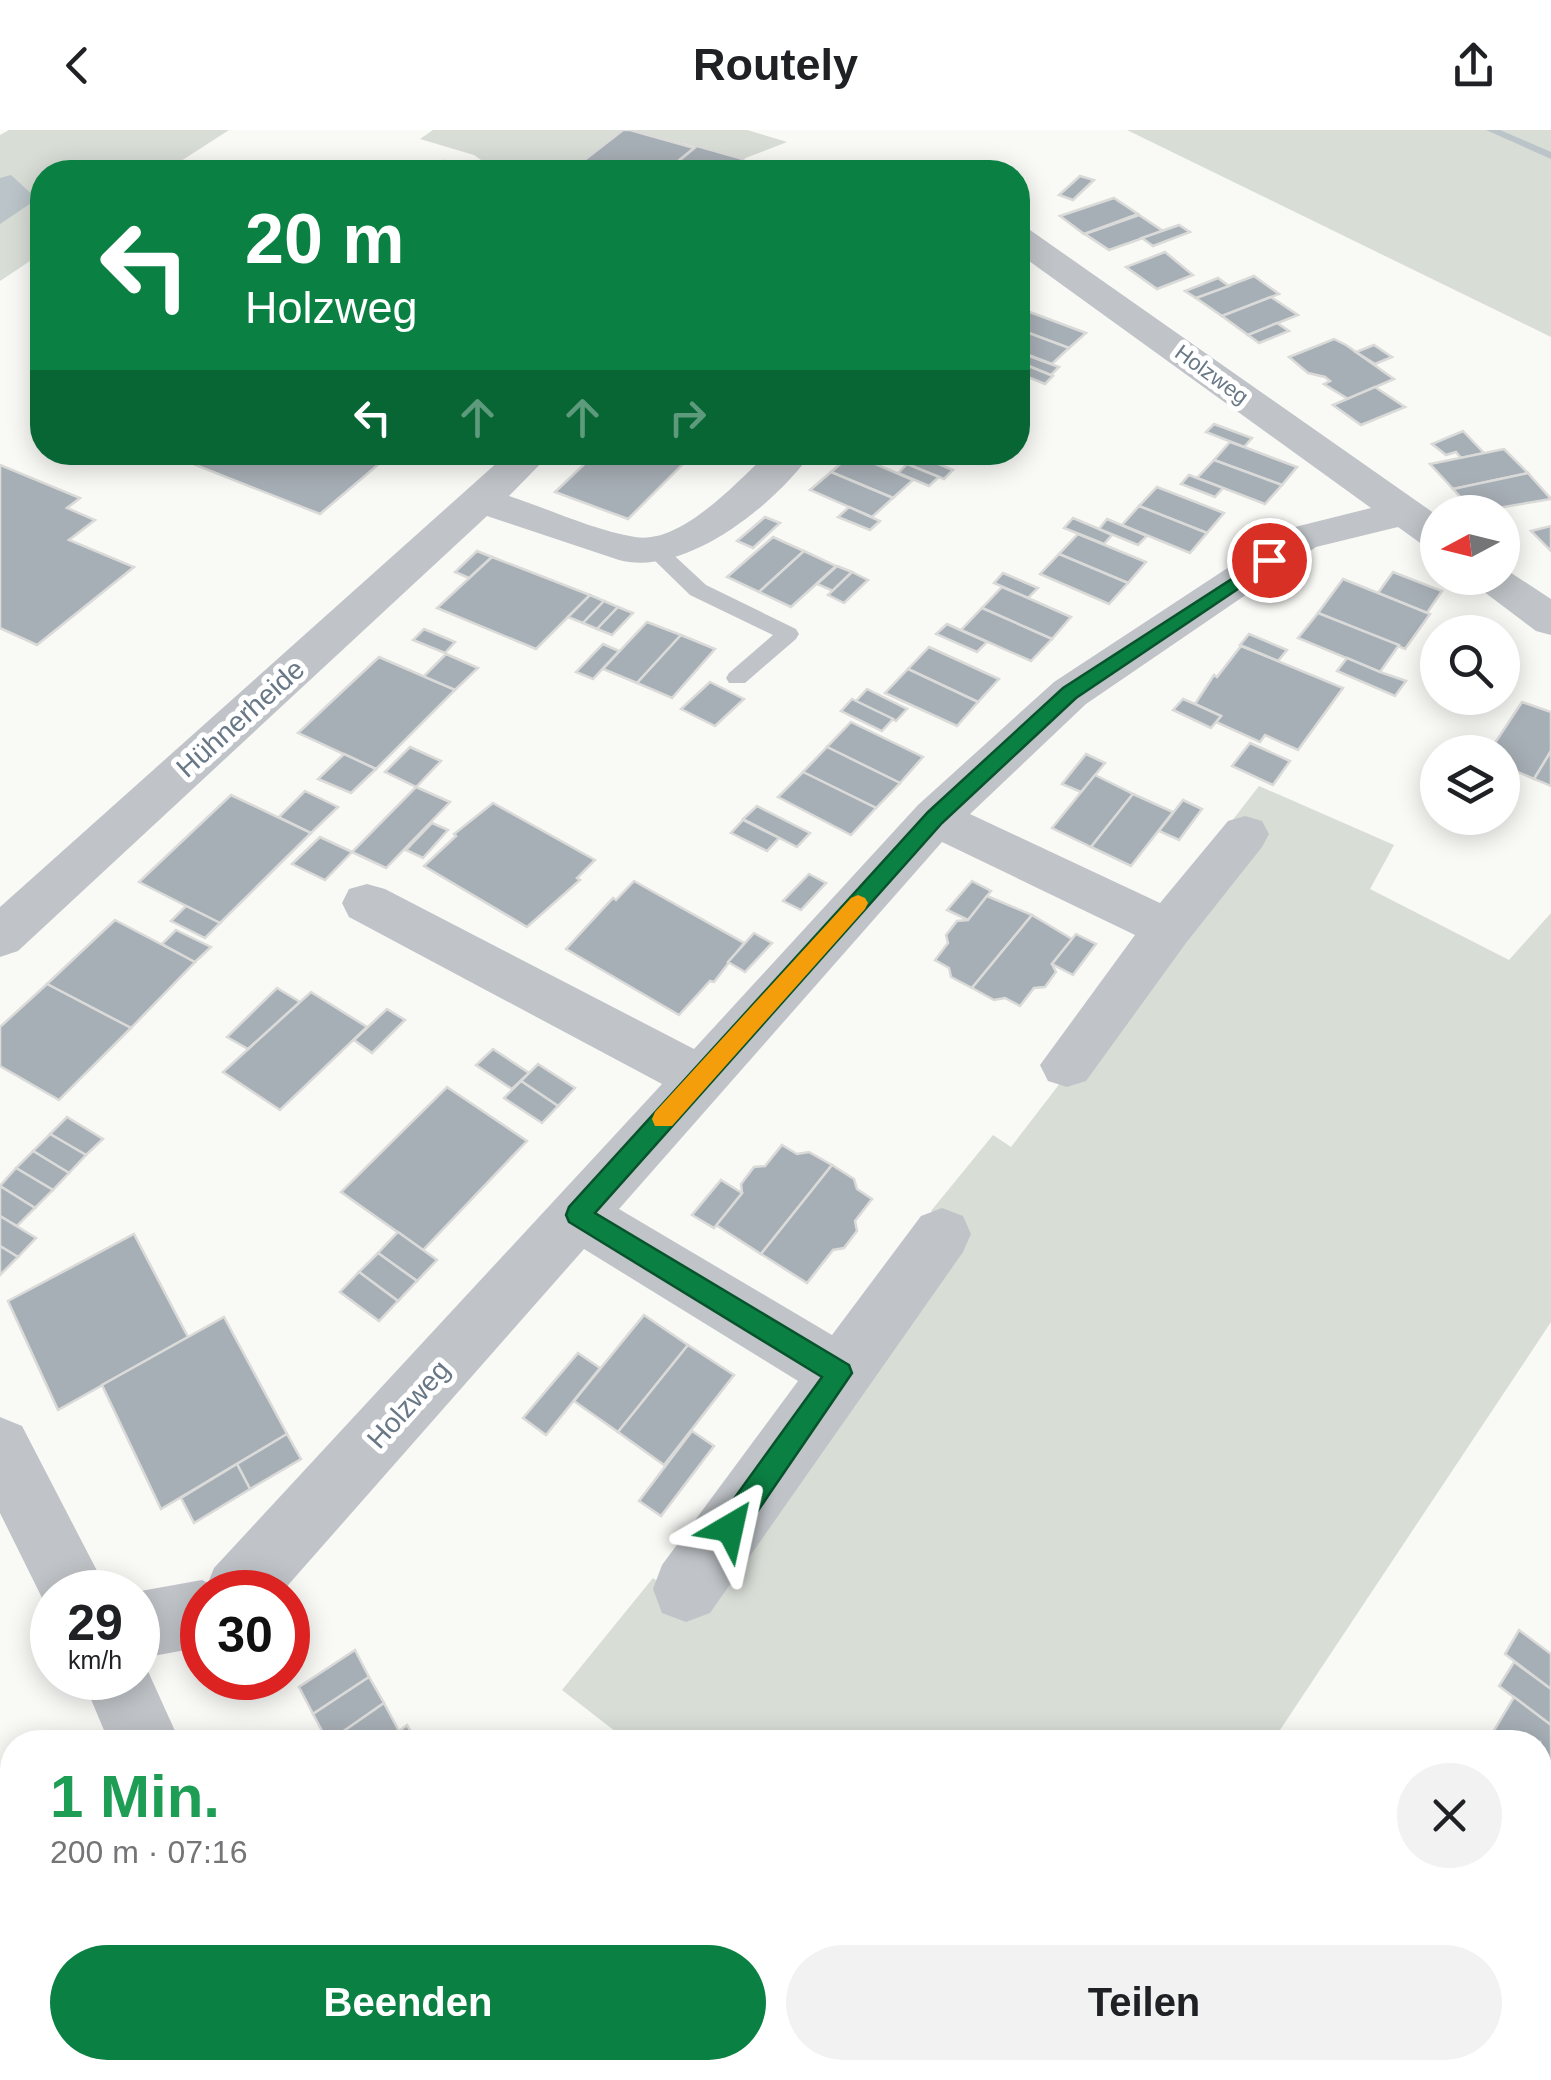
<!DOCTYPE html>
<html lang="de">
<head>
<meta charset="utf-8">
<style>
	:root { --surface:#fff; --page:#f2f2f2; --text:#202124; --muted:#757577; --accent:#0b8043 }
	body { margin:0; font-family:Arial,sans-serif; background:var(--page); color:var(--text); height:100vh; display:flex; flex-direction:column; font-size:38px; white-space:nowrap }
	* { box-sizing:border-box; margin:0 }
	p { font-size:32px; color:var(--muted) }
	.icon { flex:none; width:55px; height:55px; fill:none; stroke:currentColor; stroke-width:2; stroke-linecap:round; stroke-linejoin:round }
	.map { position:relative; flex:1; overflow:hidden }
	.sheet { position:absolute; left:0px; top:1600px; width:1552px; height:350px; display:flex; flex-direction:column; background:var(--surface); border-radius:40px 40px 0 0; box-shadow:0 5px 25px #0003 }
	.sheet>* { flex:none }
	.top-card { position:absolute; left:30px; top:30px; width:1000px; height:305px; border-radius:40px; box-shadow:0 5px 25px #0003; background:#0b8043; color:#fff; overflow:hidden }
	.needle { width:65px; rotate:263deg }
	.controls { position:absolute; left:1420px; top:365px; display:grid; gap:20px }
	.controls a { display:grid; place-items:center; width:100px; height:100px; border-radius:50%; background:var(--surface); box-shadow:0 5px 25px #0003; font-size:50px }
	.speed { position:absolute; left:30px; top:1440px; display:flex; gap:20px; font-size:50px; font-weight:700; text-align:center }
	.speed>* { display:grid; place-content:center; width:130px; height:130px; border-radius:50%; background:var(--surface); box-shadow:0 5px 25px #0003; line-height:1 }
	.speed small { font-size:25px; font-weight:400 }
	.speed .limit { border:15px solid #d22; background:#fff; color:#111 }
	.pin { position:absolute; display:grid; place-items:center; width:85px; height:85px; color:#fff; margin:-42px; border:5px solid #fff; border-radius:50%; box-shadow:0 2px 10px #0007 }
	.me { position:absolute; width:110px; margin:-55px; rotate:36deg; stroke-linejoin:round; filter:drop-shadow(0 0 8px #0008) }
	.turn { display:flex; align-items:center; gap:35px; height:210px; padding:0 50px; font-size:45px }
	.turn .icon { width:130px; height:130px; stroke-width:2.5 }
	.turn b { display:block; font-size:70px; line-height:85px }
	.lanes { display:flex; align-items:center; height:95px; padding:0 50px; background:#0003; justify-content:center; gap:50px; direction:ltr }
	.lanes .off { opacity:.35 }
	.round { display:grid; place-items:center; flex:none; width:105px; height:105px; border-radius:52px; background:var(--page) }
	.head { display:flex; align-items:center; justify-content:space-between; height:170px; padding:0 50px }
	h1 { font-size:60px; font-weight:700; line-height:75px; color:#1e9e55 }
	.action { display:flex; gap:20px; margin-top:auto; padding:20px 50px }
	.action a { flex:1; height:115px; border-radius:60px; background:var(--accent); color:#fff; font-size:40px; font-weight:700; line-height:115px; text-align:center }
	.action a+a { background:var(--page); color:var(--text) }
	header { display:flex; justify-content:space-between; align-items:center; height:130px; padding:0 50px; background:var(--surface); font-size:45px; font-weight:700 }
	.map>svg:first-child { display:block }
	.green { fill:#d8ddd6 }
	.water { fill:#bac4c9 }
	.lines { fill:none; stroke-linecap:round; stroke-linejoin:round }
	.stream { fill:#bac4c9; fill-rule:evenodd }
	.building { fill:#a7afb6; stroke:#dadad9; stroke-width:2.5 }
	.service { fill:#c0c4c8; fill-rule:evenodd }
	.minor { fill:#c0c4c8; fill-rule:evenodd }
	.route { fill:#0b8043; stroke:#07532c; stroke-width:2.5 }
	.slow { fill:#f59e0b }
	.labels { text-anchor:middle; stroke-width:10; stroke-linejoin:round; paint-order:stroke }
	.far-street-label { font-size:22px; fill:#697886; stroke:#fff }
	.street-label { font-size:28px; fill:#697886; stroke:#fff }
</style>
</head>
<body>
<header><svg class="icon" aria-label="back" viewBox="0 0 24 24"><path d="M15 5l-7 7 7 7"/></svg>Routely<svg class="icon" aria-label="share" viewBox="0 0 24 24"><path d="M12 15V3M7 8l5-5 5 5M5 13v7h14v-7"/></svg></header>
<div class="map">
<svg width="1551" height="1950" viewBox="0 0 1551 1950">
	<rect width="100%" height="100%" fill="#f9f9f6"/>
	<g class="green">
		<path d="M9,0H229L164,42H42V123L0,151V5Z"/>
		<path d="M433,0H623L569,42H498L474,25L420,9Z"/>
		<path d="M630,0H747L787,12L743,29Z"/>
		<path d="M1127,0H1551V207Z"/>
		<path d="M1259,656L1394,715L1370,759L1509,830L1551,783V1192L1272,1612H629L562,1560L653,1448L700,1481L958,1100L931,1081L993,1005L1011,1017L1064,948L1231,692Z"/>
		<path d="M751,1938H1057L1049,1950H738Z"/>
	</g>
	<path class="water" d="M11,45L37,69L0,94V48Z"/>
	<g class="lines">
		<path class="stream" d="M1486,0H1500L1551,22V29Z"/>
	</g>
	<g class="building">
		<path d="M623,0H630L694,18L665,42H569Z"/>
		<path d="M697,16L743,29L727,42H665Z"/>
		<path d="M444,31L458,36L477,42H427Z"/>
		<path d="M1080,46L1094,50L1073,70L1059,65Z"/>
		<path d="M1114,68L1138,84L1084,104L1060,86Z"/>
		<path d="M1139,85L1163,101L1109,120L1085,104Z"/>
		<path d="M1179,95L1190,102L1153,116L1142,108Z"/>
		<path d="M1165,122L1193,145L1157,159L1126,137Z"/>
		<path d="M1254,146L1279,164L1222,186L1196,168Z"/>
		<path d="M1218,148L1229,156L1196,168L1185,161Z"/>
		<path d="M1271,167L1298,185L1248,205L1222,186Z"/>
		<path d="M1027,181L1086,203L1069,218L1018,199V190Z"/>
		<path d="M1277,193L1289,201L1259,213L1248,205Z"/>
		<path d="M1018,199L1069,218L1052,234L1018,221Z"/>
		<path d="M1334,209L1346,215L1394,249L1348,269L1324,254L1330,251L1325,247L1308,243L1289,227Z"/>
		<path d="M1374,215L1392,227L1375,234L1356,222Z"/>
		<path d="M1029,226L1059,237L1051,245L1021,233Z"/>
		<path d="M1018,233H1021L1053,246L1045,254L1018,243Z"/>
		<path d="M1375,257L1405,277L1361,295L1333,275Z"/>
		<path d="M1214,294L1252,308L1244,317L1206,302Z"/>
		<path d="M1463,301L1484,323L1461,328L1456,322L1446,325L1432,314Z"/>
		<path d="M1230,312L1244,317L1297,337L1282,355L1214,330Z"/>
		<path d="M1504,319L1528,343L1453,359L1430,334Z"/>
		<path d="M179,322H393L320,384L193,334L198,330Z"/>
		<path d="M597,322H670L688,329L628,389L555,362Z"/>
		<path d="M852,324L913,350L893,368L831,342Z"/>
		<path d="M917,325L953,340L944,349L907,334Z"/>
		<path d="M1214,330L1282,355L1265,374L1197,348Z"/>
		<path d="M907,334L939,347L929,356L898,343Z"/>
		<path d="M0,335L80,368L67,378L95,390L69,410L134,437L37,515L0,498Z"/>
		<path d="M831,342L893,368L872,387L810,360Z"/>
		<path d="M1528,343L1551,369L1474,382L1453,359Z"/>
		<path d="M1189,345L1223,358L1215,367L1181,354Z"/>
		<path d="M1157,357L1224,383L1207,403L1139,376Z"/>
		<path d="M1139,376L1207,403L1190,423L1122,395Z"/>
		<path d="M849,377L880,391L870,400L838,387Z"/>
		<path d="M765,387L780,393L753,418L737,411Z"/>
		<path d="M1073,388L1099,399L1112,405L1104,414L1064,398Z"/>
		<path d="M1107,389L1147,406L1138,415L1099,399Z"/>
		<path d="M1551,396V421L1531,401Z"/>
		<path d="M1078,404L1146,432L1128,453L1059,424Z"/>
		<path d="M773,407L804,421L759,462L727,447Z"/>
		<path d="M477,421L492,427L469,448L455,442Z"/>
		<path d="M804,421L836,436L791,477L759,462Z"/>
		<path d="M1059,424L1128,453L1109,474L1040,444Z"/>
		<path d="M492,427L590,465L536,519L437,478Z"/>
		<path d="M837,436L852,442L833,461L817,454Z"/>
		<path d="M852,442L868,450L844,473L828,465Z"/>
		<path d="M1393,442L1442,461L1427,483L1378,463Z"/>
		<path d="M1003,443L1038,458L1028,468L994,453Z"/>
		<path d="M1343,449L1378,463L1430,484L1405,519L1318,483Z"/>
		<path d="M1002,457L1028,468L1071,487L1052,509L982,478Z"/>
		<path d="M590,465L604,471L583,493L568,487Z"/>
		<path d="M604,471L618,477L597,499L583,493Z"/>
		<path d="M618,477L633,483L612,505L597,499Z"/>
		<path d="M982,478L1052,509L1031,531L961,500Z"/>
		<path d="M1318,483L1399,515L1380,542L1298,508Z"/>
		<path d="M647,492L681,505L637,553L603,539Z"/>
		<path d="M947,494L987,512L977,522L936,504Z"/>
		<path d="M424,499L455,512L445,523L413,510Z"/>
		<path d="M1249,504L1287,520L1278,531L1240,515Z"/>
		<path d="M681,505L715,519L672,568L637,553Z"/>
		<path d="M603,514L619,521L593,549L576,542Z"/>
		<path d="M1241,516L1343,558L1298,620L1265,605L1260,612L1216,592L1221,586L1195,574L1214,545L1217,547Z"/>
		<path d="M929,517L999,549L978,572L908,539Z"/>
		<path d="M446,524L478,538L455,560L423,547Z"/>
		<path d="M379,527L455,560L376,639L298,603Z"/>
		<path d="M1347,528L1380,542L1406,551L1395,566L1337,541Z"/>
		<path d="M908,539L978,572L957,596L885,563Z"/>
		<path d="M710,552L744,569L715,596L681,579Z"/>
		<path d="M867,559L907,579L896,591L856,571Z"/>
		<path d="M852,569L856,571L893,589L882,601L841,581Z"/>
		<path d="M1183,569L1195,574L1221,586L1211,598L1173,580Z"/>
		<path d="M1522,572L1551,582V621L1534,649L1502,635V622H1489Z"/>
		<path d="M851,592L923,627L900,653L827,617Z"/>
		<path d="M1250,613L1290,631L1273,655L1232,636Z"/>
		<path d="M410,617L441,631L416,657L385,642Z"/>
		<path d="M827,617L900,653L876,678L803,642Z"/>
		<path d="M1551,621V656L1534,649Z"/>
		<path d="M344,624L376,639L351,663L318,649Z"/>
		<path d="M1086,624L1105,633L1081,662L1062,654Z"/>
		<path d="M803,642L876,678L851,705L778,667Z"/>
		<path d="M1095,645L1133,664L1091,717L1052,698Z"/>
		<path d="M416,657L450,672L386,738L352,722Z"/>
		<path d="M305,661L338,677L311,703L279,687Z"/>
		<path d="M1133,664L1173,682L1131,736L1091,717Z"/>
		<path d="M231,665L311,703L220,793L139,752Z"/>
		<path d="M1183,670L1202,679L1179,710L1159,701Z"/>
		<path d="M493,673L595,730L577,748L580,750L527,797L424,736L456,706L454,704Z"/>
		<path d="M757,676L810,703L797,717L743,689Z"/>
		<path d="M743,690L779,708L767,721L731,703Z"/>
		<path d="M432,693L448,700L423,728L406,720Z"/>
		<path d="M320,707L352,722L325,750L292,734Z"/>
		<path d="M809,744L826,753L801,780L783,771Z"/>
		<path d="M634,751L744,813L714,852L710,851L679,885L566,819L613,768L616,770Z"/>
		<path d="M972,751L991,761L968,790L947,780Z"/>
		<path d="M987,766L1032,785L972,858L951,847L949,838L935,830L948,813L946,805L957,791L968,790Z"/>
		<path d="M186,776L220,793L205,808L171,791Z"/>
		<path d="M1032,785L1072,809L1052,834L1056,842L1045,857L1034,858L1020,876L1005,868L994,870L972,858Z"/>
		<path d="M115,790L195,832L131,898L47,854Z"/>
		<path d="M176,800L211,817L195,832L162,814Z"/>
		<path d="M754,803L772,813L745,842L728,832Z"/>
		<path d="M1076,804L1096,814L1073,845L1052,834Z"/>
		<path d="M47,854L131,898L59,970L0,936V897Z"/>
		<path d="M277,858L300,872L248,919L227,907Z"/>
		<path d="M311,862L367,897L280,980L223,942Z"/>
		<path d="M387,879L405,890L372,923L354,910Z"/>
		<path d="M493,919L529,943L512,959L476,935Z"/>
		<path d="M538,934L575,958L558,976L521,951Z"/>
		<path d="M521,951L558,976L542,993L504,968Z"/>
		<path d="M447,957L527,1011L423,1120L341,1062Z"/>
		<path d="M67,987L103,1009L86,1025L50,1004Z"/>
		<path d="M50,1004L86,1025L69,1043L33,1021Z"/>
		<path d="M782,1015L797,1024L809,1022L832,1035L761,1124L716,1095L742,1063L741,1054L754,1037L765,1036Z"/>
		<path d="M33,1021L69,1043L53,1060L16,1038Z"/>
		<path d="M832,1035L854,1049L857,1059L872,1069L855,1091L857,1101L844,1118L833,1120L807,1153L761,1124Z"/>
		<path d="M16,1038L53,1060L35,1078L0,1056Z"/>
		<path d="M721,1050L742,1063L714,1098L692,1085Z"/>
		<path d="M0,1056L35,1078L17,1096L0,1086Z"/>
		<path d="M0,1086L36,1108L18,1127L0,1116Z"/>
		<path d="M398,1102L437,1130L417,1151L378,1123Z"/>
		<path d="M134,1104L188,1207L58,1280L8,1171Z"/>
		<path d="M0,1116L18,1127L0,1145Z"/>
		<path d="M378,1123L417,1151L398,1171L359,1142Z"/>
		<path d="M359,1142L398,1171L379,1191L340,1162Z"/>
		<path d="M644,1185L688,1215L618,1302L574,1271Z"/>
		<path d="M224,1187L287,1304L161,1379L102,1255Z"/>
		<path d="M688,1215L734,1245L664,1335L618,1302Z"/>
		<path d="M578,1223L600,1238L546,1305L523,1288Z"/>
		<path d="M692,1301L714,1316L661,1386L639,1371Z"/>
		<path d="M287,1304L301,1329L250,1359L237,1334Z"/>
		<path d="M237,1334L250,1359L194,1393L181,1368Z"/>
		<path d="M1519,1500L1551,1524V1559L1505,1524Z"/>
		<path d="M355,1520L369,1547L313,1584L299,1557Z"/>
		<path d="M1514,1532L1551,1559V1595L1499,1556Z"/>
		<path d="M369,1547L384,1573L328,1612L313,1584Z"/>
		<path d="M1514,1567L1551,1595V1667L1540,1659V1612H1487Z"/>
		<path d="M384,1573L399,1601L382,1612H328Z"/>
		<path d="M407,1595L417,1612H382L399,1601Z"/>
		<path d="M0,1641L12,1650V1776L0,1793Z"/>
		<path d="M1540,1659L1551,1667V1742L1540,1734Z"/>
		<path d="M12,1776V1823L0,1840V1793Z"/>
		<path d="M12,1823V1873L0,1864V1840Z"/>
		<path d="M12,1896L14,1938L0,1948V1905Z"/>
		<path d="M14,1938H131L136,1950H0Z"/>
		<path d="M499,1938H670L654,1950H506Z"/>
		<path d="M1264,1938H1271L1285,1950H1256Z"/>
		<path d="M1271,1938H1376L1389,1950H1285Z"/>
	</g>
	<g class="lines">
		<path class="service" d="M658,415L665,417L706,455L796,499L799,504L796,509L745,553H729L726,548L729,543L773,505L690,465L651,427L648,422L651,417Z"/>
		<g class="minor">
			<path d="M1018,97L1030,100L1438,386V419L1423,415L1398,397L1316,417L1086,574L970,684L1160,773L1228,691L1245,686L1262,691L1269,704L1262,717L1186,813L1086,951L1067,957L1048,951L1040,935L1135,805L942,712L619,1079L832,1205L921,1086L942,1078L963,1086L971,1104L963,1122L710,1483L686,1492L662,1483L653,1459L662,1435L798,1251L584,1119L282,1462H202V1517L142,1528L180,1612H109L82,1548H138L135,1462L202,1450L208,1453L214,1438L662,954L349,787L342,773L349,759L367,754L385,759L694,919L918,675L1054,552L1287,399L1371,378L1018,123Z"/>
			<path d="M509,322H552L509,366C549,379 593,400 635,407C681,415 738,351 769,322H812C777,373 685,448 619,430L487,386L18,821L0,827V777Z"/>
			<path d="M1502,437L1551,469V505L1536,501L1479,458L1473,448H1502Z"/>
			<path d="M0,1287L22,1296L108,1462H52L51,1486L0,1383Z"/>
			<path d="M250,1938H328L333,1950H255Z"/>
		</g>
	</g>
	<path class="route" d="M1269,425L1275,427V434L1076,568L942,693L595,1083L849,1235L852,1243L740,1407L730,1411L720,1407L717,1398L720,1388L822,1247L569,1092L566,1085L569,1077L928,682L1063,558Z"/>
	<path class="slow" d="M858,765L865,768L868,773L865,779L672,996H655L652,989L655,982L851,768Z"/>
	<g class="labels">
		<g class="far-street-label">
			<text transform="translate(1212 244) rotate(36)" y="8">Holzweg</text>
		</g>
		<g class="street-label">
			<text transform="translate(240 588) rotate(-42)" y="10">Hühnerheide</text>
			<text transform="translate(408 1274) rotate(-48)" y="10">Holzweg</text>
		</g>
	</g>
</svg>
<div class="controls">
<a><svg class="needle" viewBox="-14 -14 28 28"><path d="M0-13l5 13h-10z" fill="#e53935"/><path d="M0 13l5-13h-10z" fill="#757577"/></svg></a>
<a><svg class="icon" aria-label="search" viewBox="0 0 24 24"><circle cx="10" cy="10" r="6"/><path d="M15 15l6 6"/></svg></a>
<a><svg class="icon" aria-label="layers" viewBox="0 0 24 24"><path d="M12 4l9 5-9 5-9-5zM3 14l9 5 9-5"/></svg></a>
</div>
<div class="speed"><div>29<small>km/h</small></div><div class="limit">30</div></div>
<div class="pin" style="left:1269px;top:430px;background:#d93025"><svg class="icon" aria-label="arrive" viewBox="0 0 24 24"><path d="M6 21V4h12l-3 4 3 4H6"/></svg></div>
<svg class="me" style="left:730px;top:1398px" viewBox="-20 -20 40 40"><path d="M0-17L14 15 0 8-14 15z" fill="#0b8043" stroke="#fff" stroke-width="4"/></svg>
<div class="top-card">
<div class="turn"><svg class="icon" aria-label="left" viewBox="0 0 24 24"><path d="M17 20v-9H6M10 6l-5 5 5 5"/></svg><div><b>20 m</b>Holzweg</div></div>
<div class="lanes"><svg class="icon" aria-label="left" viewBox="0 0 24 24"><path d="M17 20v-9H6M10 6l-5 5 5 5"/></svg><svg class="icon off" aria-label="ahead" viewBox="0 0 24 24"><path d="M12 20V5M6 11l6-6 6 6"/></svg><svg class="icon off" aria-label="ahead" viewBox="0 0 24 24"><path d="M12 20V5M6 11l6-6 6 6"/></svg><svg class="icon off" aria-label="right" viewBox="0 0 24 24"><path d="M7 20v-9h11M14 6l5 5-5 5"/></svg></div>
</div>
<section class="sheet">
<div class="head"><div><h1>1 Min.</h1><p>200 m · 07:16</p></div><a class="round"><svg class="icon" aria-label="close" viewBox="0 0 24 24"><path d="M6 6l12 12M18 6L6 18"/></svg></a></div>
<div class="action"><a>Beenden</a><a>Teilen</a></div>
</section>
</div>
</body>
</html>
